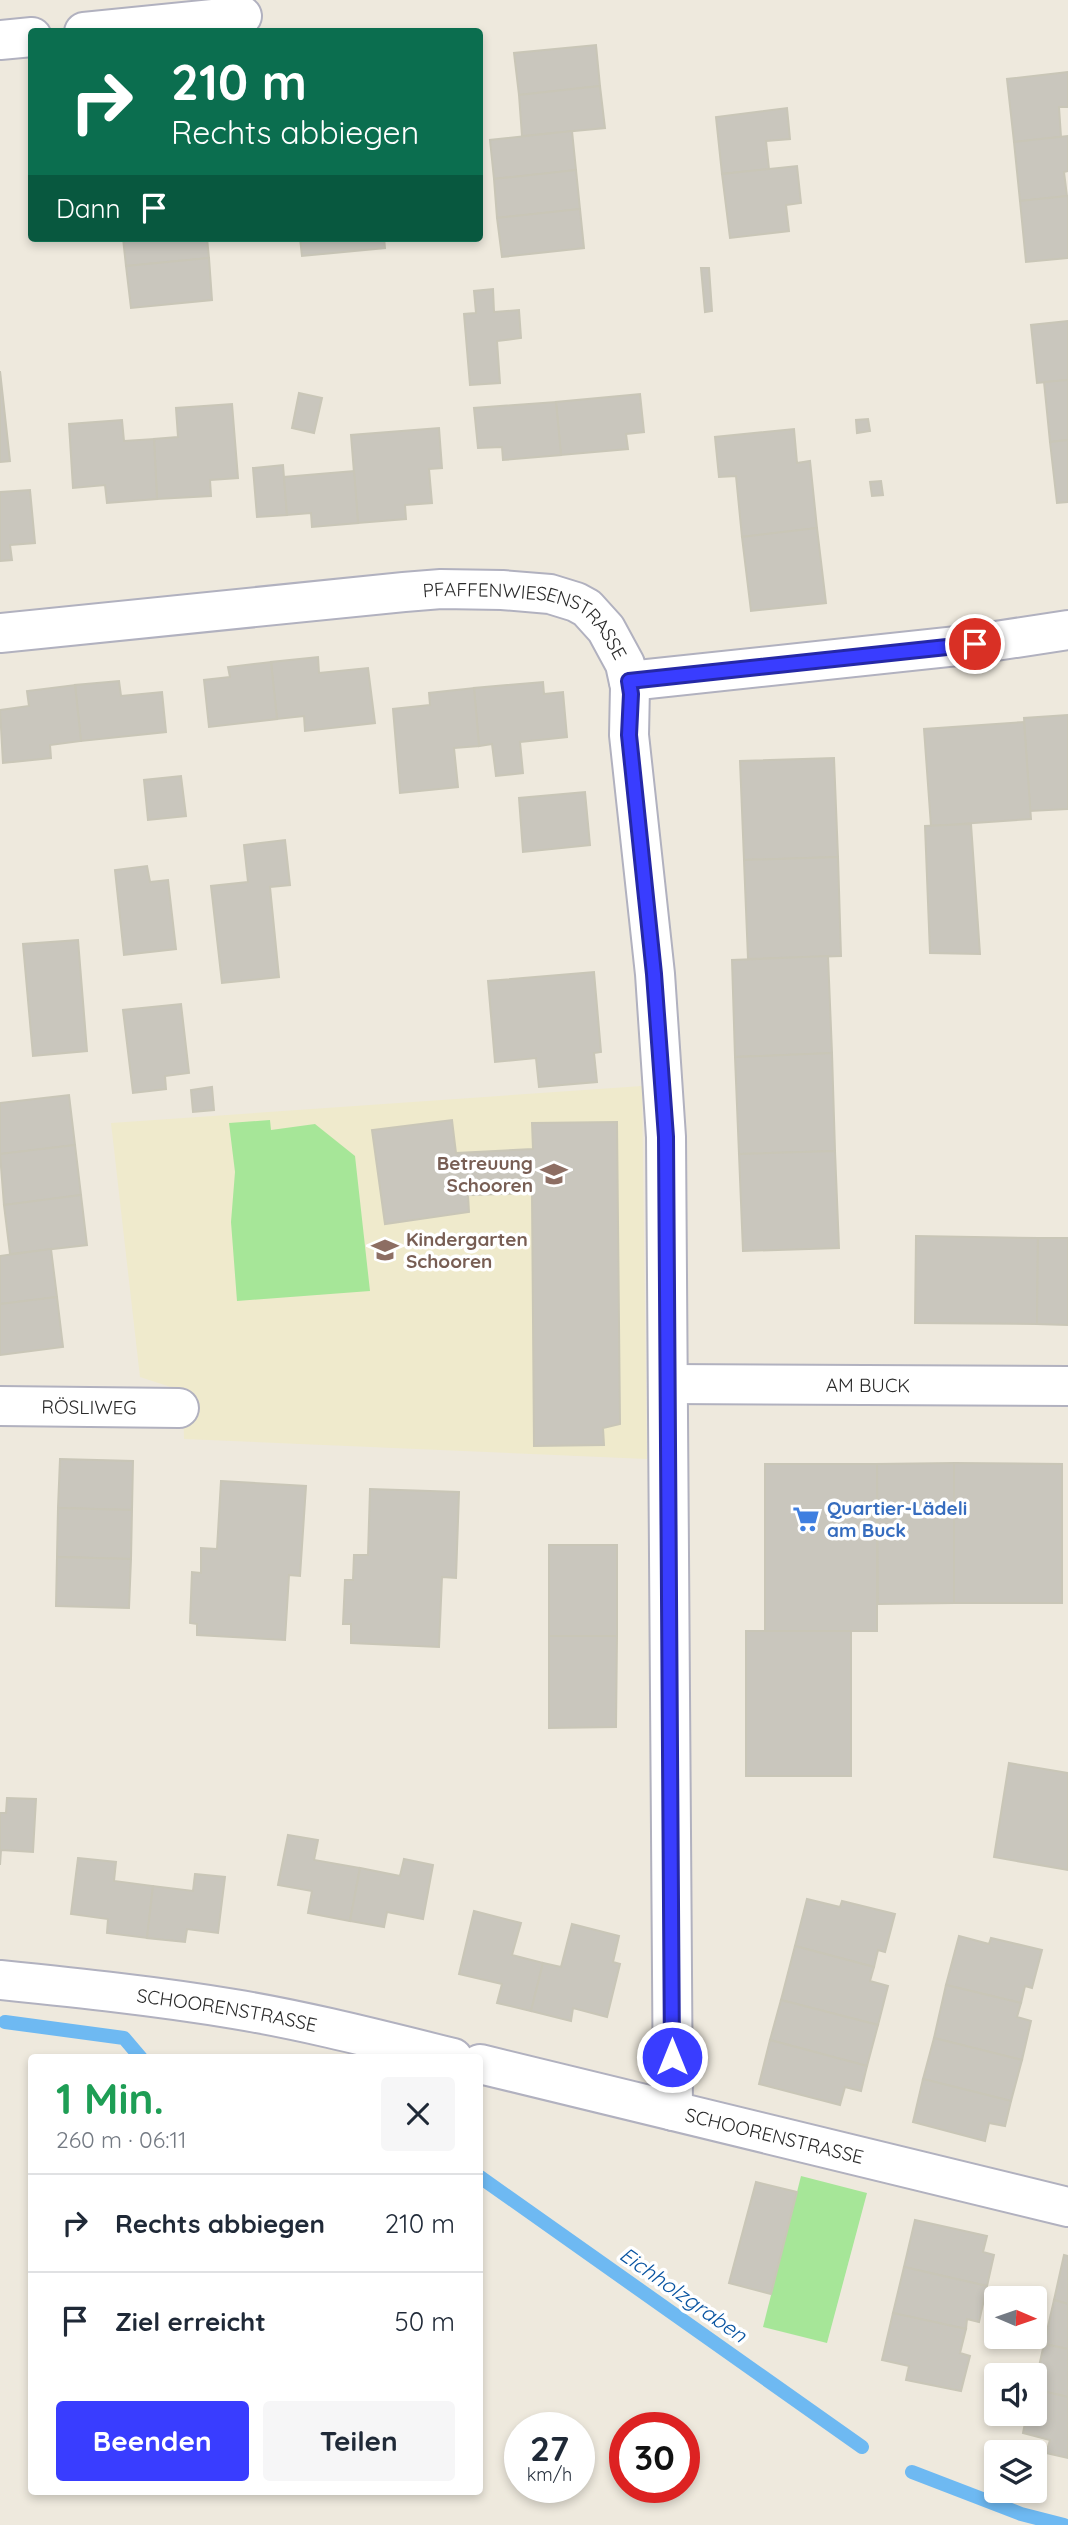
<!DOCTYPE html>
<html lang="de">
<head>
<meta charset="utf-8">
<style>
	:root { --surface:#fff; --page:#f6f6f7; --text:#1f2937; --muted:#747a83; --line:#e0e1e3; --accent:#393dff }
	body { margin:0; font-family:Quicksand,sans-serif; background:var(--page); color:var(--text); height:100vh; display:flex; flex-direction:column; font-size:26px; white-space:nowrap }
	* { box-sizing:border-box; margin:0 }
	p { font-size:23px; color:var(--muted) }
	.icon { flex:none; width:38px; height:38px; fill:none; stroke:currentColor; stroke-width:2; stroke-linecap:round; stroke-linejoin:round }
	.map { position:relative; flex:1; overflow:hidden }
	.panel { position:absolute; left:28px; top:2054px; width:455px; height:441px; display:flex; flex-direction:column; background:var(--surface); border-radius:7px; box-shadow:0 4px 10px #0003 }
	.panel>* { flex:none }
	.guide { position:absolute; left:28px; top:28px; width:455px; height:214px; border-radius:7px; box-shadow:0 4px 10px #0003; background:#0b6e4f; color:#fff; overflow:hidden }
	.needle { width:46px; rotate:92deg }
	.controls { position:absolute; left:984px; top:2286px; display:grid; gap:14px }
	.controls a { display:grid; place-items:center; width:63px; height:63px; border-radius:7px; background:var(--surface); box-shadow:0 4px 10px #0003; font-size:35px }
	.speed { position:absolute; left:504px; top:2412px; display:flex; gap:14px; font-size:35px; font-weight:700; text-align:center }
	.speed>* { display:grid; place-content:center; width:91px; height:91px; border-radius:50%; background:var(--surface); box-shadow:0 4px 10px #0003; line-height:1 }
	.speed small { font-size:18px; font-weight:400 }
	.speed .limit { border:10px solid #d22; background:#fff; color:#111 }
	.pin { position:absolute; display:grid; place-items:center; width:60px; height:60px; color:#fff; margin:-30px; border:4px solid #fff; border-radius:50%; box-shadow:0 2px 7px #0007 }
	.me { position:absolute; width:77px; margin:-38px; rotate:0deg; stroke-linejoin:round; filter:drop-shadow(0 0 5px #0008) }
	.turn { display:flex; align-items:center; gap:24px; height:147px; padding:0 28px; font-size:32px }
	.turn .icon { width:91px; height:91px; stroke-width:2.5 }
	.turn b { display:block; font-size:49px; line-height:60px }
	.then { display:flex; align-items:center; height:66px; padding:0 28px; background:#0003; gap:14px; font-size:26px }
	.round { display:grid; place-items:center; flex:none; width:74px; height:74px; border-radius:7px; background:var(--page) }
	.headline { display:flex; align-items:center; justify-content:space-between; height:119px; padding:0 28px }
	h1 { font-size:42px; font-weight:700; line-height:52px; color:#1e9e55 }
	.action { display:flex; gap:14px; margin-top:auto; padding:14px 28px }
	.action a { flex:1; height:80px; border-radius:7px; background:var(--accent); color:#fff; font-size:28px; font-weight:700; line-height:80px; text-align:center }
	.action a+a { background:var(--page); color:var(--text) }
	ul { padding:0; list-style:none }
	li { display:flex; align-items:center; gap:21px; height:98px; padding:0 28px; border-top:2px solid var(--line) }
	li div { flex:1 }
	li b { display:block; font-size:26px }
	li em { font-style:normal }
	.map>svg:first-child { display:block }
	.education { fill:#efeacc }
	.green { fill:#a6e698 }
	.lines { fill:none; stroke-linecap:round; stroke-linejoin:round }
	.stream { stroke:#6eb9f2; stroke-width:14 }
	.building { fill:#c9c6bd; stroke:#c9c6b7; stroke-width:2 }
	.minor-casing { stroke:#b1b1bf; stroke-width:42 }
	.minor { stroke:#fff; stroke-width:38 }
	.route-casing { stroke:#2528a6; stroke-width:18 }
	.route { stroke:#393dff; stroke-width:12 }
	.labels { text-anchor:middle; stroke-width:7; stroke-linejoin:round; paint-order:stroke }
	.street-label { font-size:19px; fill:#2b2b2b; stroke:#fff }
	.education-label { font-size:19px; font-weight:bold; fill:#785e54; stroke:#fff; text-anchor:end }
	.shop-label { font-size:19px; font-weight:bold; fill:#366cbe; stroke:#fff; text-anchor:start }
	.water-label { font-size:21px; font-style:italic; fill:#0954a1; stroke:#fff }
</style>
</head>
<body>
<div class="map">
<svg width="1068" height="2525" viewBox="0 0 1068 2525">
	<rect width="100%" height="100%" fill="#eee9dd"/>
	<path class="education" d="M642,1086L647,1459L184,1439L183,1391L140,1377L111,1123Z"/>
	<g class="green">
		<path d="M270,1120L271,1130L315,1124L355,1156L370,1291L237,1301L231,1222L235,1172L229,1123Z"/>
		<path d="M801,2176L867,2193L827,2343L763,2327Z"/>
	</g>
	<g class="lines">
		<g class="stream">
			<path d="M5,2022L124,2038L141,2058"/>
			<path d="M480,2177L862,2447"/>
			<path d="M912,2472L1021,2514L1064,2525"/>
		</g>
	</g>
	<g class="building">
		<path d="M596,45L600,86L519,95L514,53Z"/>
		<path d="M1068,72V107H1059L1061,137L1014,142L1007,79Z"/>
		<path d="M600,86L605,128L522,136L519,95Z"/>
		<path d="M787,108L790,139L766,141L769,169L722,174L716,117Z"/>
		<path d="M572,131L576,170L494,179L490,140Z"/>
		<path d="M1068,136V171L1064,172L1067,196L1020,201L1014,142Z"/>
		<path d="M797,166L801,203L786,205L789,231L730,238L722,174Z"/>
		<path d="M576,170L580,209L497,218L494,179Z"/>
		<path d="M1068,196V258L1026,262L1020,201Z"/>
		<path d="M580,209L584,248L502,257L497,218Z"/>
		<path d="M123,238H207L209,258L126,266Z"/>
		<path d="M300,238H384L385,248L302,256Z"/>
		<path d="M209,258L212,300L131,308L126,266Z"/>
		<path d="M701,268H709L712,311L705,312Z"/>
		<path d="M493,289L494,312L519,310L521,338L497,341L500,383L470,385L464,314L476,313L474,291Z"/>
		<path d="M1068,321V380L1037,383L1031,325Z"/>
		<path d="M0,371L10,461L0,462Z"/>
		<path d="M1068,380V440L1050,442L1044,382Z"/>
		<path d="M299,393L322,398L314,433L292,428Z"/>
		<path d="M640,394L644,432L626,434L628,449L561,455L556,402Z"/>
		<path d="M556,402L561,455L503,460L502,447L478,448L474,408Z"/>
		<path d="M232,404L238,478L210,480L211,496L157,499L154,439L178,437L176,408Z"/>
		<path d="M868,419L870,431L857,433L856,420Z"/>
		<path d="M122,420L124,441L154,439L157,499L107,503L105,485L73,488L69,424Z"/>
		<path d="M439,428L442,468L429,469L432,503L405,505L406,519L358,523L351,435Z"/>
		<path d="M794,429L797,463L810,461L817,528L742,537L736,476L719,477L715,437Z"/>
		<path d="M1068,440V502L1057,503L1050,442Z"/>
		<path d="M283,465L287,515L257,517L253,468Z"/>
		<path d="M354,471L358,523L312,527L311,513L287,515L284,477Z"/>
		<path d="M881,481L883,495L872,496L870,482Z"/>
		<path d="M30,490L35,543L10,545L12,560L0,561V492Z"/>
		<path d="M817,528L826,603L751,611L742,537Z"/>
		<path d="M318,657L319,673L368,668L375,723L305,731L304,716L277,719L271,662Z"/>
		<path d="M271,662L277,719L209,727L204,680L230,677L228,667Z"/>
		<path d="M119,681L121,696L162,692L166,732L81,741L75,685Z"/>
		<path d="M543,682L544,694L563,692L567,737L520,742L523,773L496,776L492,744L479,746L474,688Z"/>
		<path d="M75,685L81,741L50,745L51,758L3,763L0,710L29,706L27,691Z"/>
		<path d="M474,688L479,746L454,748L458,787L400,793L393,709L430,705L429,693Z"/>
		<path d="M1068,715V809L1030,811L1024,718Z"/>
		<path d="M1024,722L1031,819L931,826L924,729Z"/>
		<path d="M834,758L838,857L744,860L740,761Z"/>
		<path d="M181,776L186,816L148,820L144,780Z"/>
		<path d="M585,792L590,845L523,852L519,798Z"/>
		<path d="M971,824L980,954L930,953L925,826Z"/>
		<path d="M285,840L290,885L270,887L279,977L222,983L211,886L248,882L244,845Z"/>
		<path d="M838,857L841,956L748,959L744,860Z"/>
		<path d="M147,866L150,882L168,880L176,949L124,955L115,870Z"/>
		<path d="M78,940L87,1051L33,1056L23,944Z"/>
		<path d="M828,956L832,1053L735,1057L732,960Z"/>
		<path d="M594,972L601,1052L594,1053L597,1082L539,1087L536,1058L495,1062L488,981Z"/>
		<path d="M181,1004L189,1073L165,1076L166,1089L133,1093L123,1010Z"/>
		<path d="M832,1053L835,1151L739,1154L735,1057Z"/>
		<path d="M212,1087L214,1110L193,1112L191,1090Z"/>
		<path d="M69,1095L75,1145L0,1154V1103Z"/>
		<path d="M452,1120L456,1153L533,1149L532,1123L617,1122L620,1424L603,1428L604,1445L534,1446L532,1193L468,1195L469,1212L385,1224L372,1130Z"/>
		<path d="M75,1145L81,1195L4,1205L0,1154Z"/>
		<path d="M835,1151L839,1248L743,1251L739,1154Z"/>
		<path d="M81,1195L87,1245L10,1254L4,1205Z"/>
		<path d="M916,1236L1038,1238L1037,1324L915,1323Z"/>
		<path d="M1038,1238H1068V1325L1037,1324Z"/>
		<path d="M51,1249L57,1297L0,1304V1256Z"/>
		<path d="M57,1297L63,1347L0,1355V1304Z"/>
		<path d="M60,1459L133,1461L132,1510L58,1508Z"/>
		<path d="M954,1463L1062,1464V1603H954Z"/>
		<path d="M954,1463V1603L878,1604L877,1464Z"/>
		<rect x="765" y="1464" width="112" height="167"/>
		<path d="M221,1481L306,1486L300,1576L289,1575L285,1640L197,1635V1624L190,1623L192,1572L201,1573V1548L217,1549Z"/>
		<path d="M370,1489L459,1492L456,1578L442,1577L439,1647L351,1643V1624H343L345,1580H353L354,1555H368Z"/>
		<path d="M58,1508L132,1510L131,1559L57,1557Z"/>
		<rect x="549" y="1545" width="68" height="91"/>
		<path d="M57,1557L131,1559L129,1608L56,1606Z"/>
		<rect x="746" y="1631" width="105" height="145"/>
		<path d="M549,1636H617L616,1727L549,1728Z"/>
		<path d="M1009,1763L1068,1773V1870L994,1857Z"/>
		<path d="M7,1798L36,1799L33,1852L1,1850L0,1865V1813H6Z"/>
		<path d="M288,1835L318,1840L314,1860L360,1868L350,1921L308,1913L312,1891L278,1885Z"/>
		<path d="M78,1858L116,1862L114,1881L153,1886L147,1938L107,1933L108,1919L71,1914Z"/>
		<path d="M404,1859L433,1865L423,1919L387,1912L384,1927L350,1921L360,1868L400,1876Z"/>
		<path d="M195,1874L225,1877L218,1933L187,1929L185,1942L147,1938L153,1886L193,1891Z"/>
		<path d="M807,1899L840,1907L842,1901L895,1914L885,1952L878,1950L874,1967L795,1946Z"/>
		<path d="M474,1911L521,1923L512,1955L543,1963L531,2011L497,2003L502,1984L459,1974Z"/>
		<path d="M572,1924L619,1936L613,1962L620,1964L607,2017L573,2008L571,2021L531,2011L543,1963L561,1967Z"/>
		<path d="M959,1936L989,1944L991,1938L1042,1950L1032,1988L1025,1986L1021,2003L946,1985Z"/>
		<path d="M795,1946L874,1967L870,1981L888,1986L878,2025L781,2000Z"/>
		<path d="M946,1985L1021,2003L1017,2017L1031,2021L1022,2060L934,2038Z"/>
		<path d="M781,2000L878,2025L867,2066L770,2040Z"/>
		<path d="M934,2038L1022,2060L1011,2101L923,2079Z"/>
		<path d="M770,2040L867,2066L861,2091L845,2087L840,2105L759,2084Z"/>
		<path d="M923,2079L1011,2101L1005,2126L989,2123L985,2141L913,2122Z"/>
		<path d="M756,2182L797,2192L771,2294L729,2283Z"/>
		<path d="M915,2220L987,2236L983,2252L994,2255L987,2286L904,2267Z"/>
		<path d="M1064,2255L1068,2256V2304L1054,2300Z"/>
		<path d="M904,2267L987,2286L979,2322L967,2319L966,2329L893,2313Z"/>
		<path d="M1054,2300L1068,2304V2349L1044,2344Z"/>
		<path d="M893,2313L966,2329L960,2353L970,2356L961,2391L906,2380L909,2366L882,2360Z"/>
		<path d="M1044,2344L1068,2349V2397L1034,2389Z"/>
		<path d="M1034,2389L1068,2397V2458L1046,2453L1050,2440L1023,2433L1027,2413H1034Z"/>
	</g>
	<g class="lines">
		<defs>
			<g id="minor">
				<path d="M84,32L242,16"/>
				<path d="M0,40L32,37"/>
				<path id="s1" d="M0,633L404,592L441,589L502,590L550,594L576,602L587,608L606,629L625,664L630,687L629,735L655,974L666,1137L673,2111"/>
				<path d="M629,681L976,644L1068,630"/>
				<path id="s2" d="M668,1384L1068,1386"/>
				<path id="s3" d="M0,1406L179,1408"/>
				<path id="s4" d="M0,1980C78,1988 156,1996 234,2009C307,2021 380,2040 453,2058"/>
				<path id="s5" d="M480,2064L1068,2207"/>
			</g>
		</defs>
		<use href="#minor" class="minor-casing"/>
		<use href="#minor" class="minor"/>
	</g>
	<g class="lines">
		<defs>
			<path id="route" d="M672,2057L666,1137L654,974L629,735L631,694L629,681L975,644"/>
		</defs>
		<use href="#route" class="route-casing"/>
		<use href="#route" class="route"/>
	</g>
	<defs>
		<symbol id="school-bare" viewBox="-9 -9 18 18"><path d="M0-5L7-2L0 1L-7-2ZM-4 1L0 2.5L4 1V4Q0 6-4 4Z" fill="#8d6e63" stroke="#fff" stroke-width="2.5" paint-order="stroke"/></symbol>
		<symbol id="supermarket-bare" viewBox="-9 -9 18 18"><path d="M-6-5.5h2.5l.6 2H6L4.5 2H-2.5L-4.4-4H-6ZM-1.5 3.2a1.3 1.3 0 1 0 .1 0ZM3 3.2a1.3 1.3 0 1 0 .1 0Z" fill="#3f7fe0" stroke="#fff" stroke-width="2.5" paint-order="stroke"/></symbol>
	</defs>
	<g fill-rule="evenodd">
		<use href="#school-bare" x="535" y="1155" width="38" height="38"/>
		<use href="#school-bare" x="366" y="1231" width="38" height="38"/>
		<use href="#supermarket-bare" x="787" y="1500" width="38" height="38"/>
	</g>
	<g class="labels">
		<g class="street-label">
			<text dy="7" stroke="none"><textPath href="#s1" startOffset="539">PFAFFENWIESENSTRASSE</textPath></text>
			<text dy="7" stroke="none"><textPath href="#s2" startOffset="200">AM BUCK</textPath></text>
			<text dy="7" stroke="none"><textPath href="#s3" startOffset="89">RÖSLIWEG</textPath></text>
			<text dy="7" stroke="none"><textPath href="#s4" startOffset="229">SCHOORENSTRASSE</textPath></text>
			<text dy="7" stroke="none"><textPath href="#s5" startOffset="303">SCHOORENSTRASSE</textPath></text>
		</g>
		<g class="education-label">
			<text x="533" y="1170">Betreuung<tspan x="533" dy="22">Schooren</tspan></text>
			<text x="406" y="1246" text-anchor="start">Kindergarten<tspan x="406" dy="22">Schooren</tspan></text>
		</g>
		<g class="shop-label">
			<text x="827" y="1515">Quartier-Lädeli<tspan x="827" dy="22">am Buck</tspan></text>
		</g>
		<g class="water-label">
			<text transform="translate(683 2295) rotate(35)" y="7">Eichholzgraben</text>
		</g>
	</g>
</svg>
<div class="controls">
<a><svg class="needle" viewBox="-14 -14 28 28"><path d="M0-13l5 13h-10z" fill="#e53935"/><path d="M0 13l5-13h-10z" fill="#747a83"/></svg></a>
<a><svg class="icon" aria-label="sound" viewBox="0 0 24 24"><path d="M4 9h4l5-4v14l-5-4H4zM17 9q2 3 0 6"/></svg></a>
<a><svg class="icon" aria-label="layers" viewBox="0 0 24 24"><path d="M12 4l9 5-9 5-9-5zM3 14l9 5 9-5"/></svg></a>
</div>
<div class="speed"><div>27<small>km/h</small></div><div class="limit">30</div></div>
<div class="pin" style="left:975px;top:644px;background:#d93025"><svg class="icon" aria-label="arrive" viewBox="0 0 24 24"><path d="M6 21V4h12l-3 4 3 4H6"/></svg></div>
<svg class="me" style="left:672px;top:2057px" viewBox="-20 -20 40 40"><circle r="17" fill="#393dff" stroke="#fff" stroke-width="3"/><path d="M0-11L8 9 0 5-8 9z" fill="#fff"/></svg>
<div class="guide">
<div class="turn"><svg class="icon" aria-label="right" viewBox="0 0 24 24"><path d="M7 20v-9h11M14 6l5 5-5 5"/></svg><div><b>210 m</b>Rechts abbiegen</div></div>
<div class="then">Dann<svg class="icon" aria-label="arrive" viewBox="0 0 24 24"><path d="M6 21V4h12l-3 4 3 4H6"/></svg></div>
</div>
<section class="panel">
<div class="headline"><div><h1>1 Min.</h1><p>260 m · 06:11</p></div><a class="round"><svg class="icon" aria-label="close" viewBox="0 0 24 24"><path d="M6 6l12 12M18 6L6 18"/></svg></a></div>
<ul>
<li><svg class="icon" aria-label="right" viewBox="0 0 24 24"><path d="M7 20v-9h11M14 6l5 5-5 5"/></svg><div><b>Rechts abbiegen</b></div><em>210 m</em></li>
<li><svg class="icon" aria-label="arrive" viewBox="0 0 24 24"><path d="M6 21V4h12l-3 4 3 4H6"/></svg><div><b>Ziel erreicht</b></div><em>50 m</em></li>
</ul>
<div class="action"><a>Beenden</a><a>Teilen</a></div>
</section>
</div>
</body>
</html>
